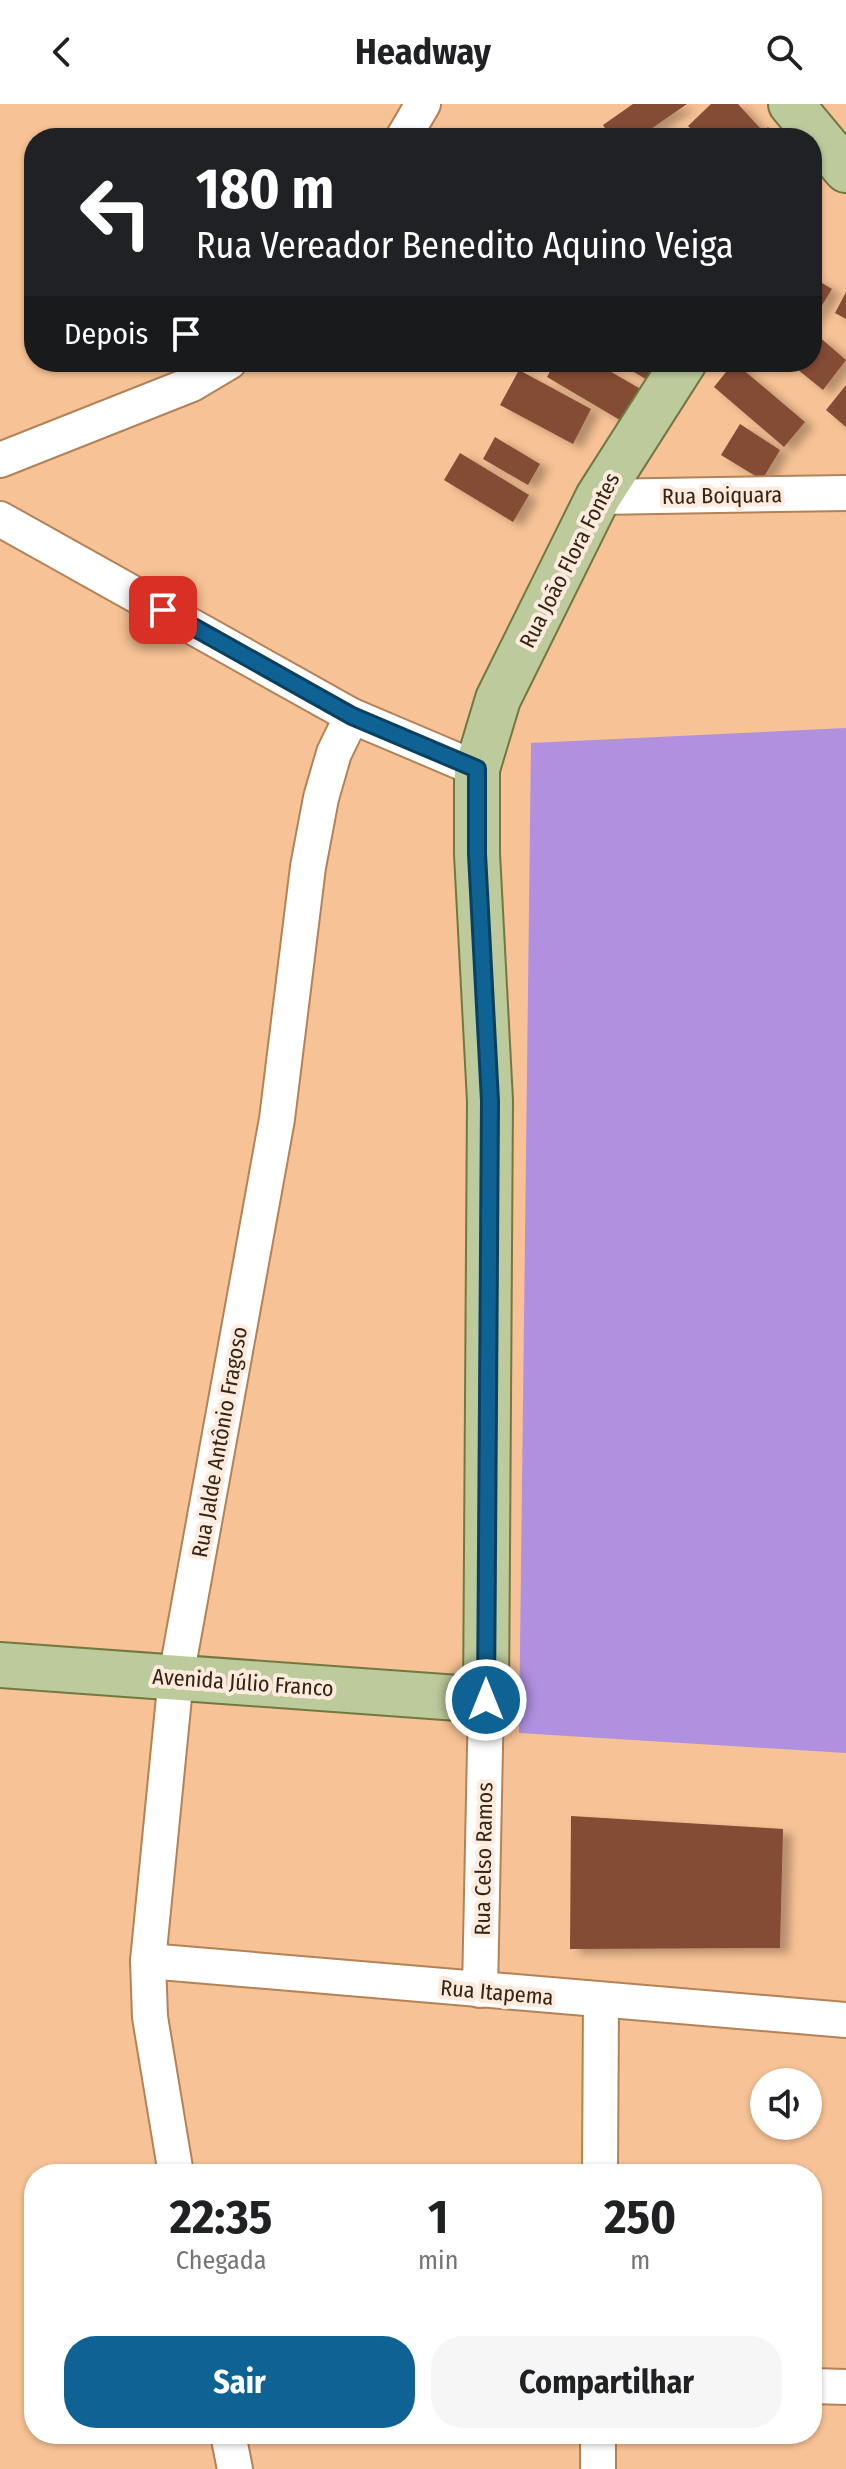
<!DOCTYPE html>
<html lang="pt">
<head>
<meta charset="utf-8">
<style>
	:root { --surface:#fff; --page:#f6f6f6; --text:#202124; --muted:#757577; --accent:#0f6394 }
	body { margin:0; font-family:"Fira Sans Condensed",sans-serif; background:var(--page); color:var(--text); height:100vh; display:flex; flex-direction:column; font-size:30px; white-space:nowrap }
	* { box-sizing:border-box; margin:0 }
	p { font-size:26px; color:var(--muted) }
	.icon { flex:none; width:44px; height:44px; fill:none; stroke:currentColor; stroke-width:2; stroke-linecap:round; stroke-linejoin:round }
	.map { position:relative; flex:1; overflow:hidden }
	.sheet { position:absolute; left:24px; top:2060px; width:798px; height:280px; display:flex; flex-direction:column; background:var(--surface); border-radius:32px; box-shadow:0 2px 6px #0004 }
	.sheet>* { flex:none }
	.guide { position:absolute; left:24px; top:24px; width:798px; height:244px; border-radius:32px; box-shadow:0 2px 6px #0004; background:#202124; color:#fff; overflow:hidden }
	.buttons { position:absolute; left:750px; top:1964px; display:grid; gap:16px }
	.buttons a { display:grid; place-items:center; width:72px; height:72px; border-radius:50%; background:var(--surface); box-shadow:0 2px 6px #0004; font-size:40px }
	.pin { position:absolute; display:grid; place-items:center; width:68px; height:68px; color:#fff; margin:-34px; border-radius:16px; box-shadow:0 4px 12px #0006 }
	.me { position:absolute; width:88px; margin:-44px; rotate:0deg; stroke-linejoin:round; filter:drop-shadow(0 0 6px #0008) }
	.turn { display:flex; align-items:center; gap:28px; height:168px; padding:0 40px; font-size:36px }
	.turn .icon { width:104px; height:104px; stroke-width:2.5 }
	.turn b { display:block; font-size:56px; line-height:68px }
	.then { display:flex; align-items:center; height:76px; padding:0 40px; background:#0003; gap:16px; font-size:30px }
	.eta { display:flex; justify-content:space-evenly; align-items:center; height:136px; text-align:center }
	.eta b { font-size:48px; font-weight:700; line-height:56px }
	.button { display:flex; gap:16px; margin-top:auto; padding:16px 40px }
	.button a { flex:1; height:92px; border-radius:32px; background:var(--accent); color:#fff; font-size:32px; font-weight:700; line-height:92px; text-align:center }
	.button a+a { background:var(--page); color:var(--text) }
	header { display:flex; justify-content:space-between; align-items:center; height:104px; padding:0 40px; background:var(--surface); font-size:36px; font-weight:700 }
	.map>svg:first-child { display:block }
	.green { fill:#b090df }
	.building { fill:#844c35; filter:url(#shadow) }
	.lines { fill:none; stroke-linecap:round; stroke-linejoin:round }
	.street-casing { stroke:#b38256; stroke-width:38 }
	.primary-casing { stroke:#727940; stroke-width:48 }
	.street { stroke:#fff; stroke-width:34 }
	.primary { stroke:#bdca9b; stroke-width:44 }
	.route-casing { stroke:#0a4060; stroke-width:20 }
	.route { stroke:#0f6394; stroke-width:14 }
	.labels { text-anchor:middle; stroke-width:8; stroke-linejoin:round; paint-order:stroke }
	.street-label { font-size:22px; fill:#372311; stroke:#fcebde }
</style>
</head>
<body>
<header><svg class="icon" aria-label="back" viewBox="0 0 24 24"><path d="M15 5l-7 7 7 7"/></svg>Headway<svg class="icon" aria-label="search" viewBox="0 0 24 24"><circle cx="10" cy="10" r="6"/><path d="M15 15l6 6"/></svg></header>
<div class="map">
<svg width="846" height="2365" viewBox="0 0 846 2365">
	<defs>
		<filter id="shadow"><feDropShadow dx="9" dy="5" stdDeviation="4" flood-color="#0004"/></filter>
	</defs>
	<rect width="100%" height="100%" fill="#f7c295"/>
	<path class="green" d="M846,624V1649L519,1629L531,639Z"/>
	<g class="building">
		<path d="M633,0H687L638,34H611L603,21Z"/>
		<path d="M711,0H738L760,24L749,34H700L688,22Z"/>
		<path d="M768,23L778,34H756Z"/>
		<path d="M812,173L832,185L812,218Z"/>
		<path d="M846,188V215L835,209Z"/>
		<path d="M817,231L846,256L823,286L792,261L794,258H812V237Z"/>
		<path d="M555,258H594L644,287L625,319L547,273Z"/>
		<path d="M617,258H663L651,278Z"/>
		<path d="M734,258L805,318L784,343L714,283Z"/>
		<path d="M519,266L591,305L573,340L500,301Z"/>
		<path d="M846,281V323L826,306Z"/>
		<path d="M740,320L780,346L762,376L721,351Z"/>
		<path d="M495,333L540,360L528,381L483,355Z"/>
		<path d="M460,349L529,391L513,418L444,376Z"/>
		<path d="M571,1712L783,1725L780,1844L570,1845Z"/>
	</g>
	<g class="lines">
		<defs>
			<g id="street">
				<path d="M403,34L423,0"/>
				<path d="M0,356L192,280L229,258"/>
				<path d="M598,393L846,389"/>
				<path d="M0,415L352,612L477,665"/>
				<path d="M148,1857L846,1916"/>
				<path d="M480,1886L486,1596"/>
				<path d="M176,2070L150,1913L148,1857L176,1573L277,1015L308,763L321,694L334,649L352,612"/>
				<path d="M600,2070L601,1897"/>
				<path d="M812,2282L846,2283"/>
				<path d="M228,2330L235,2365"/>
				<path d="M598,2365V2330"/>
			</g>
			<g id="primary">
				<path d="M791,0L846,66"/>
				<path d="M0,1561L486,1596L490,997L477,750V665L498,595L598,393L684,258"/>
			</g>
		</defs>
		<use href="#street" class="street-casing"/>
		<use href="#primary" class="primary-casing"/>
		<use href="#street" class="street"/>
		<use href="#primary" class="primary"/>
	</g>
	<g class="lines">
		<defs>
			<path id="route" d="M163,506L352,612L477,665V750L490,997L486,1596"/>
		</defs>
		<use href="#route" class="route-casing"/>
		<use href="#route" class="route"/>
	</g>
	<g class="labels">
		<g class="street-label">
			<text transform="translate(722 391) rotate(-1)" y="8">Rua Boiquara</text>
			<text transform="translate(569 456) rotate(-63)" y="8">Rua João Flora Fontes</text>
			<text transform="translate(219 1338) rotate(-80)" y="8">Rua Jalde Antônio Fragoso</text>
			<text transform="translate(243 1578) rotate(4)" y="8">Avenida Júlio Franco</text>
			<text transform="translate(483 1755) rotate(-89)" y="8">Rua Celso Ramos</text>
			<text transform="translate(497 1888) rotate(5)" y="8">Rua Itapema</text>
		</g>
	</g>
</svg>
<div class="buttons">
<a><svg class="icon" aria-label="sound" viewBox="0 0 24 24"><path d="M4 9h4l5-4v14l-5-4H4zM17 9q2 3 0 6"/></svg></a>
</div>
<div class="pin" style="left:163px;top:506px;background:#d93025"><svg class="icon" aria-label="arrive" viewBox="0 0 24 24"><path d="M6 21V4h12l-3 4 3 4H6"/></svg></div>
<svg class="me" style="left:486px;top:1596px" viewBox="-20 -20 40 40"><circle r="17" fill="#0f6394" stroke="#fff" stroke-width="3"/><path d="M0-11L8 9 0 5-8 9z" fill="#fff"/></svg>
<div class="guide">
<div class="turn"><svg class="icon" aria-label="left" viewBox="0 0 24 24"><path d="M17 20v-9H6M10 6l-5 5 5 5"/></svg><div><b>180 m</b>Rua Vereador Benedito Aquino Veiga</div></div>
<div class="then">Depois<svg class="icon" aria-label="arrive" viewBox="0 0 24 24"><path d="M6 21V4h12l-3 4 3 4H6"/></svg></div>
</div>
<section class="sheet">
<div class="eta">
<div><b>22:35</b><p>Chegada</p></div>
<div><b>1</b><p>min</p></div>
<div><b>250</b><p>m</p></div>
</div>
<div class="button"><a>Sair</a><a>Compartilhar</a></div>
</section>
</div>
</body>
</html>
